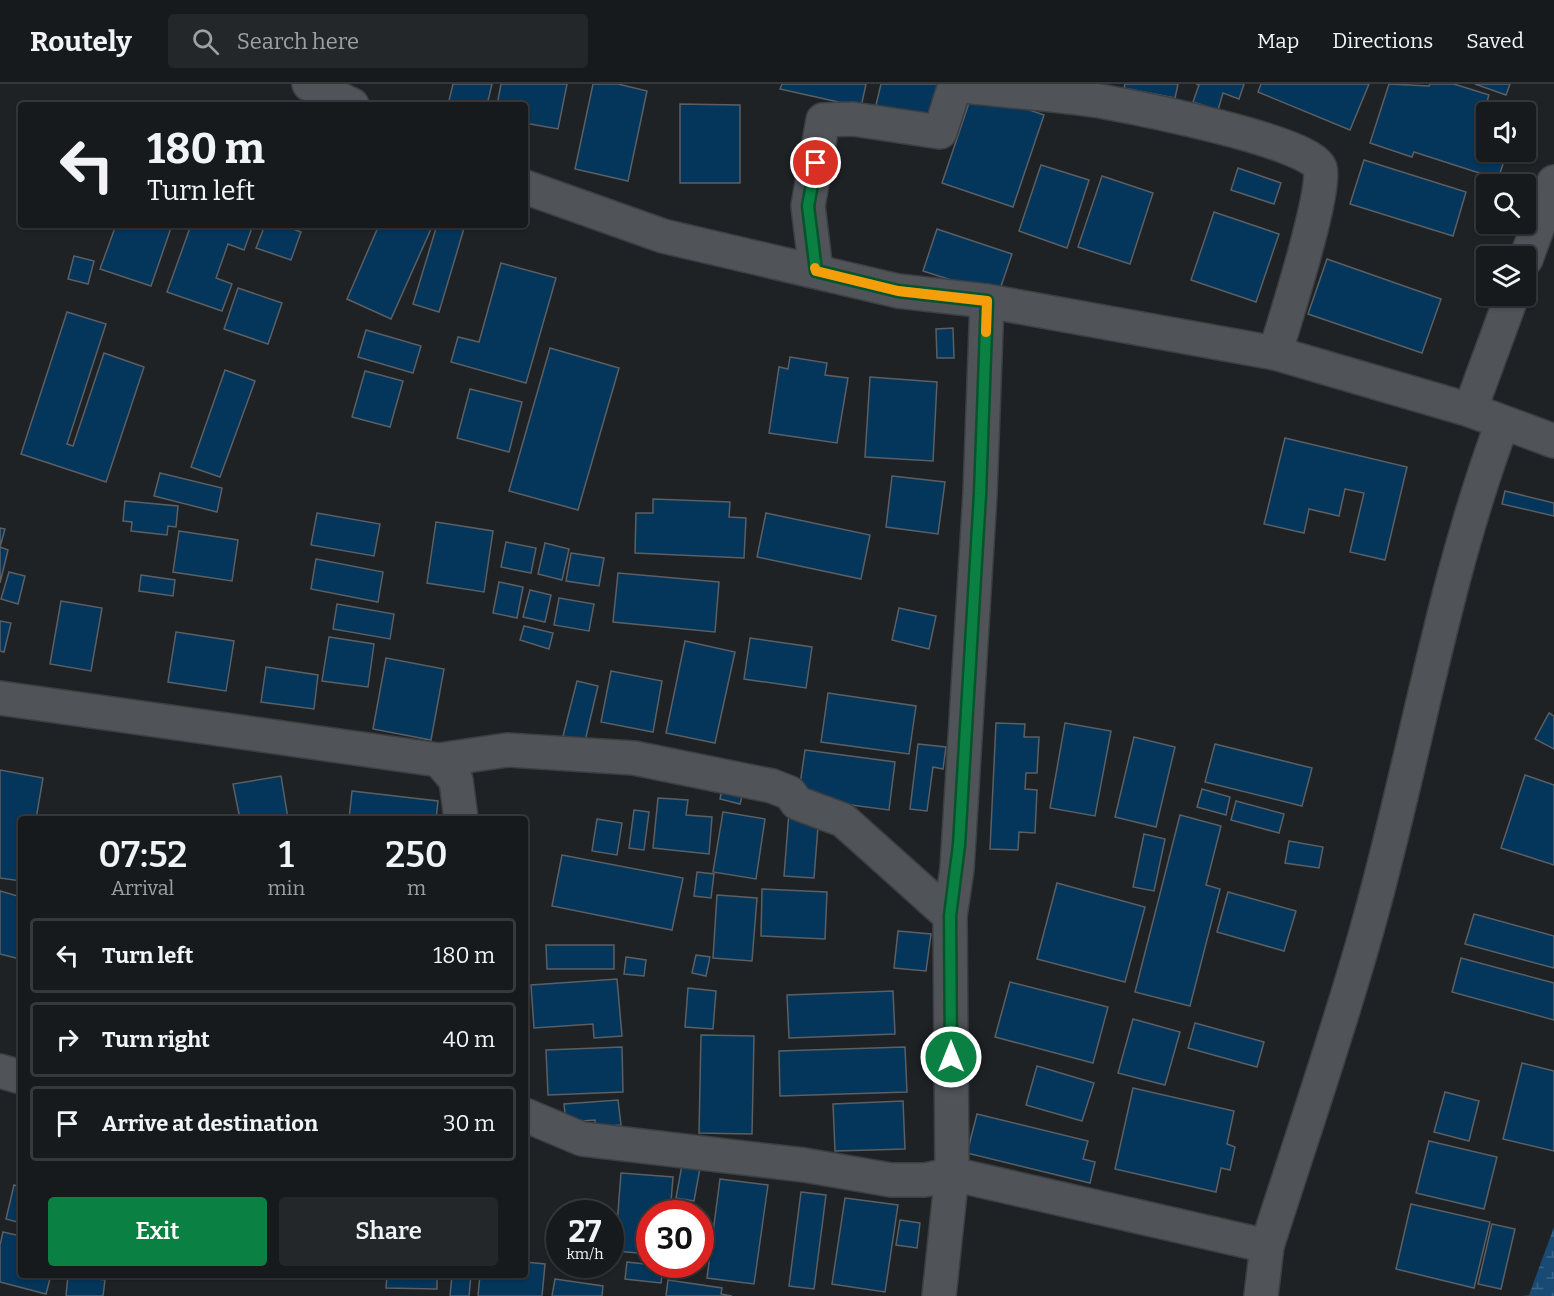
<!DOCTYPE html>
<html lang="en">
<head>
<meta charset="utf-8">
<style>
	:root { --surface:#171a1c; --page:#242729; --text:#f1f3f6; --muted:#9ea1a3; --line:#36383b; --accent:#0b8043 }
	body { margin:0; font-family:Bitter,serif; background:var(--page); color:var(--text); height:100vh; display:flex; flex-direction:column; font-size:22px; white-space:nowrap }
	* { box-sizing:border-box; margin:0 }
	p { font-size:20px; color:var(--muted) }
	.icon { flex:none; width:33px; height:33px; fill:none; stroke:currentColor; stroke-width:2; stroke-linecap:round; stroke-linejoin:round }
	.map { position:relative; flex:1; overflow:hidden }
	.sheet { position:absolute; left:18px; top:732px; width:510px; height:462px; display:flex; flex-direction:column; background:var(--surface); border-radius:6px; box-shadow:0 2px 4px #0004,0 0 0 2px var(--line) }
	.sheet>* { flex:none }
	.guide { position:absolute; left:18px; top:18px; width:510px; height:126px; border-radius:6px; box-shadow:0 2px 4px #0004,0 0 0 2px var(--line); background:#171a1c; color:var(--text); overflow:hidden }
	.controls { position:absolute; left:1476px; top:18px; display:grid; gap:12px }
	.controls a { display:grid; place-items:center; width:60px; height:60px; border-radius:6px; background:var(--surface); box-shadow:0 2px 4px #0004,0 0 0 2px var(--line); font-size:30px }
	.speed { position:absolute; left:546px; top:1116px; display:flex; gap:12px; font-size:30px; font-weight:700; text-align:center }
	.speed>* { display:grid; place-content:center; width:78px; height:78px; border-radius:50%; background:var(--surface); box-shadow:0 2px 4px #0004,0 0 0 2px var(--line); line-height:1 }
	.speed small { font-size:15px; font-weight:400 }
	.speed .limit { border:9px solid #d22; background:#fff; color:#111 }
	.pin { position:absolute; display:grid; place-items:center; width:51px; height:51px; color:#fff; margin:-26px; border:3px solid #fff; border-radius:50%; box-shadow:0 2px 6px #0007 }
	.me { position:absolute; width:66px; margin:-33px; rotate:0deg; stroke-linejoin:round; filter:drop-shadow(0 0 4px #0008) }
	.turn { display:flex; align-items:center; gap:21px; height:126px; padding:0 30px; font-size:27px }
	.turn .icon { width:78px; height:78px; stroke-width:2.5 }
	.turn b { display:block; font-size:42px; line-height:51px }
	.eta { display:flex; justify-content:space-evenly; align-items:center; height:102px; text-align:center }
	.eta b { font-size:36px; font-weight:600; line-height:42px }
	.cta { display:flex; gap:12px; margin-top:auto; padding:12px 30px }
	.cta a { flex:1; height:69px; border-radius:6px; background:var(--accent); color:#fff; font-size:24px; font-weight:600; line-height:69px; text-align:center }
	.cta a+a { background:var(--page); color:var(--text) }
	ul { padding:0; list-style:none }
	li { display:flex; align-items:center; gap:18px; height:75px; margin:0 12px 9px; padding:0 18px; border:3px solid var(--line); border-radius:6px }
	li div { flex:1 }
	li b { display:block; font-size:22px }
	li em { font-style:normal }
	header { display:flex; align-items:center; gap:36px; box-sizing:border-box; height:84px; padding:0 30px; background:var(--surface); border-bottom:2px solid var(--line) }
	header strong { font-size:28px }
	nav { display:flex; gap:33px; margin-inline-start:auto; font-size:21px }
	.search { width:420px; height:54px; background:var(--page); display:flex; align-items:center; gap:15px; box-sizing:border-box; padding:0 21px; border-radius:6px; color:var(--muted); font-size:22px }
	.map>svg:first-child { display:block }
	.wetland { fill:url(#wetland-marsh) }
	.building { fill:#04355a; stroke:#5b5f63; stroke-width:1.5 }
	.lines { fill:none; stroke-linecap:round; stroke-linejoin:round }
	.minor-casing { stroke:#3d3f42; stroke-width:36 }
	.minor { stroke:#505458; stroke-width:33 }
	.route-casing { stroke:#07532c; stroke-width:15 }
	.route { stroke:#0b8043; stroke-width:10 }
	.slow { stroke:#f59e0b; stroke-width:10 }
</style>
</head>
<body>
<header>
<strong>Routely</strong>
<div class="search"><svg class="icon" aria-label="search" viewBox="0 0 24 24"><circle cx="10" cy="10" r="6"/><path d="M15 15l6 6"/></svg>Search here</div>
<nav><a>Map</a><a>Directions</a><a>Saved</a></nav>
</header>
<div class="map">
<svg width="1554" height="1212" viewBox="0 0 1554 1212">
	<defs>
		<pattern id="wetland-marsh" width="20" height="14" patternUnits="userSpaceOnUse" patternTransform="scale(1.5)"><rect width="20" height="14" fill="#184a74"/><path d="M1 5h8M5 5V1M11 12h8M15 12V8" fill="none" stroke="#396488"/></pattern>
	</defs>
	<rect width="100%" height="100%" fill="#1f2225"/>
	<path class="wetland" d="M1554,1143V1212H1522L1529,1211Z"/>
	<g class="building">
		<path d="M453,0H492L487,21H448Z"/>
		<path d="M501,0H567L558,45L525,39V21H497Z"/>
		<path d="M593,0H618L647,7L628,97L575,85Z"/>
		<path d="M782,0H866L861,23L780,5Z"/>
		<path d="M881,0H941L931,35L876,21Z"/>
		<path d="M1125,0H1178L1175,14L1124,4Z"/>
		<path d="M1196,0H1244L1239,15L1223,9L1218,26L1193,18L1199,1Z"/>
		<path d="M1261,0H1369L1350,46L1258,8Z"/>
		<path d="M1389,0L1429,2L1430,0H1454L1489,11L1481,36L1486,38V68H1507L1498,95L1414,68L1412,73L1370,59Z"/>
		<path d="M1475,0H1510L1506,11Z"/>
		<path d="M973,7L1044,31L1013,123L942,99Z"/>
		<path d="M680,20L740,21V99H680Z"/>
		<path d="M1526,56L1536,58L1531,78L1515,74L1517,68H1526Z"/>
		<path d="M1364,76L1466,108L1453,152L1350,120Z"/>
		<path d="M1041,81L1089,96L1067,164L1019,147Z"/>
		<path d="M1238,84L1281,99L1274,120L1231,106Z"/>
		<path d="M1102,92L1153,109L1130,180L1078,163Z"/>
		<path d="M1214,128L1279,150L1256,218L1191,196Z"/>
		<path d="M116,141H172L151,202L100,185Z"/>
		<path d="M191,141H253L244,166L228,160L216,194L232,200L222,227L167,208Z"/>
		<path d="M265,141H282L301,148L291,176L256,164Z"/>
		<path d="M379,141H422L431,145L391,235L347,215Z"/>
		<path d="M437,141H465L439,228L413,220Z"/>
		<path d="M937,145L1012,170L998,211L923,187Z"/>
		<path d="M74,172L94,177L88,200L68,195Z"/>
		<path d="M1327,175L1441,215L1422,269L1308,230Z"/>
		<path d="M501,179L556,194L526,299L451,278L458,253L479,258Z"/>
		<path d="M238,204L282,219L268,260L224,245Z"/>
		<path d="M67,228L106,240L67,360L73,362L104,269L144,283L106,398L21,370Z"/>
		<path d="M953,244L954,274H937L936,245Z"/>
		<path d="M366,246L421,262L413,289L358,273Z"/>
		<path d="M550,264L619,284L578,426L509,407Z"/>
		<path d="M790,273L827,279L825,291L848,294L837,359L769,349L779,283L788,285Z"/>
		<path d="M225,286L255,297L220,393L191,383Z"/>
		<path d="M365,287L403,297L390,343L352,333Z"/>
		<path d="M870,293L937,298L933,377L865,373Z"/>
		<path d="M470,305L522,318L509,368L457,354Z"/>
		<path d="M1285,354L1407,383L1385,476L1350,468L1364,409L1345,405L1339,432L1309,425L1304,449L1264,440Z"/>
		<path d="M160,389L222,404L217,428L154,412Z"/>
		<path d="M892,392L945,398L938,450L886,443Z"/>
		<path d="M1505,407L1554,419V432L1502,420Z"/>
		<path d="M653,415L730,418L729,433L746,434L744,474L635,469L636,429H653Z"/>
		<path d="M125,417L178,422L176,443L168,442L167,451L131,447L132,438L123,437Z"/>
		<path d="M317,429L380,440L374,472L311,461Z"/>
		<path d="M766,429L870,451L861,495L757,473Z"/>
		<path d="M436,438L493,447L484,508L427,499Z"/>
		<path d="M0,444L5,445L0,463L8,466L0,499Z"/>
		<path d="M179,447L238,456L232,497L173,488Z"/>
		<path d="M506,458L536,464L531,489L501,483Z"/>
		<path d="M545,459L569,465L562,496L538,490Z"/>
		<path d="M571,469L604,474L599,502L566,497Z"/>
		<path d="M316,475L383,488L378,518L311,505Z"/>
		<path d="M9,488L25,492L18,520L1,515Z"/>
		<path d="M618,489L719,498L715,548L613,538Z"/>
		<path d="M141,491L175,496L173,512L139,507Z"/>
		<path d="M499,498L523,503L517,534L493,529Z"/>
		<path d="M530,506L551,511L545,538L523,533Z"/>
		<path d="M559,514L594,520L589,547L554,541Z"/>
		<path d="M61,517L102,524L91,587L50,580Z"/>
		<path d="M337,520L394,530L390,555L333,545Z"/>
		<path d="M899,524L936,532L929,565L892,556Z"/>
		<path d="M0,537L11,539L4,568L0,567Z"/>
		<path d="M524,542L553,549L549,565L520,556Z"/>
		<path d="M176,548L234,557L226,607L168,598Z"/>
		<path d="M329,553L374,560L368,603L322,597Z"/>
		<path d="M750,554L812,563L806,604L744,595Z"/>
		<path d="M685,557L735,568L715,659L666,649Z"/>
		<path d="M386,574L444,585L431,656L373,645Z"/>
		<path d="M266,583L318,591L314,625L261,618Z"/>
		<path d="M611,587L662,597L653,648L601,638Z"/>
		<path d="M577,597L598,602L585,657L563,652Z"/>
		<path d="M828,609L916,622L909,670L821,658Z"/>
		<path d="M1549,629L1554,632V665L1535,655Z"/>
		<path d="M996,639L1025,640L1024,653H1039L1037,689H1026L1025,705L1037,706L1035,749L1019,748L1018,766L990,765Z"/>
		<path d="M1065,639L1111,647L1095,732L1050,724Z"/>
		<path d="M1134,653L1175,663L1156,743L1115,733Z"/>
		<path d="M918,660L946,663L943,685L933,683L927,727L910,725Z"/>
		<path d="M1215,660L1312,684L1302,722L1205,698Z"/>
		<path d="M805,666L895,678L889,726L798,714Z"/>
		<path d="M0,686L43,694L36,735H21V797L0,794Z"/>
		<path d="M1525,691L1554,701V781L1501,764Z"/>
		<path d="M281,692L288,735H240L233,700Z"/>
		<path d="M723,700L744,705L740,720L720,715Z"/>
		<path d="M1202,705L1230,713L1226,731L1197,723Z"/>
		<path d="M352,707L438,717L436,735H349Z"/>
		<path d="M658,714L688,716L686,731L712,733L709,770L653,764Z"/>
		<path d="M1236,717L1284,730L1279,749L1231,736Z"/>
		<path d="M634,726L649,728L644,766L629,764Z"/>
		<path d="M723,728L765,735L756,795L713,788Z"/>
		<path d="M789,728L819,730L814,794L784,792Z"/>
		<path d="M1180,731L1221,742L1206,801L1220,805L1190,922L1135,908Z"/>
		<path d="M597,735L622,739L617,771L592,767Z"/>
		<path d="M1144,750L1165,755L1154,807L1133,803Z"/>
		<path d="M1289,757L1323,763L1319,784L1285,779Z"/>
		<path d="M562,771L683,794L672,846L552,822Z"/>
		<path d="M697,788L714,790L711,814L694,812Z"/>
		<path d="M1057,799L1145,823L1125,898L1037,875Z"/>
		<path d="M762,805L827,808L825,855L761,852Z"/>
		<path d="M0,807L21,813L20,875L0,870Z"/>
		<path d="M1228,808L1296,827L1284,867L1217,848Z"/>
		<path d="M717,811L757,814L752,877L713,874Z"/>
		<path d="M1474,830L1554,852V884L1465,860Z"/>
		<path d="M898,847L931,850L926,887L894,884Z"/>
		<path d="M546,861H614V885H547Z"/>
		<path d="M696,871L710,873L706,892L692,889Z"/>
		<path d="M626,873L646,876L644,892L624,890Z"/>
		<path d="M1461,874L1554,899V936L1452,908Z"/>
		<path d="M617,895L622,952L594,954L593,940L534,944L531,901Z"/>
		<path d="M1010,898L1108,923L1093,979L995,953Z"/>
		<path d="M688,904L716,907L713,945L685,943Z"/>
		<path d="M893,907L895,950L789,954L787,911Z"/>
		<path d="M1133,935L1180,948L1165,1001L1118,989Z"/>
		<path d="M1195,939L1264,958L1257,983L1188,964Z"/>
		<path d="M701,951L754,952L752,1050L699,1049Z"/>
		<path d="M622,963L623,1008L548,1011L546,966Z"/>
		<path d="M905,963L907,1008L780,1012L779,967Z"/>
		<path d="M1522,979L1554,987V1067L1503,1055Z"/>
		<path d="M1037,982L1094,999L1082,1037L1026,1021Z"/>
		<path d="M1133,1004L1234,1027L1227,1060L1235,1063L1230,1086L1221,1084L1216,1108L1115,1085Z"/>
		<path d="M1445,1008L1479,1017L1469,1057L1434,1048Z"/>
		<path d="M618,1016L621,1041L595,1043V1036L566,1038L564,1020Z"/>
		<path d="M903,1017L905,1065L835,1067L833,1020Z"/>
		<path d="M977,1030L1088,1057L1083,1075L1095,1078L1090,1099L967,1069Z"/>
		<path d="M1429,1057L1497,1073L1484,1125L1416,1109Z"/>
		<path d="M682,1081L700,1084L694,1117L676,1114Z"/>
		<path d="M621,1089L673,1093L670,1130H650V1170L615,1167Z"/>
		<path d="M720,1095L768,1101L754,1200L707,1194Z"/>
		<path d="M14,1101L21,1103V1139L6,1135Z"/>
		<path d="M801,1108L826,1111L814,1205L789,1202Z"/>
		<path d="M845,1114L898,1121L885,1208L832,1200Z"/>
		<path d="M1411,1120L1490,1138L1474,1204L1396,1185Z"/>
		<path d="M900,1136L920,1139L917,1164L896,1161Z"/>
		<path d="M1492,1140L1515,1145L1501,1205L1478,1200Z"/>
		<path d="M3,1148L21,1152V1191H51L46,1210L0,1198V1161Z"/>
		<path d="M525,1178L545,1180L542,1212H478L480,1191H525Z"/>
		<path d="M627,1178L663,1182L661,1199L625,1195Z"/>
		<path d="M68,1191L105,1196L103,1212H66Z"/>
		<path d="M387,1191H437V1205L386,1204Z"/>
		<path d="M452,1191H471L469,1212H450Z"/>
		<path d="M555,1195L603,1202L602,1212H552Z"/>
		<path d="M668,1196L722,1204L721,1210L732,1212H666Z"/>
	</g>
	<g class="lines">
		<defs>
			<g id="minor">
				<path d="M309,0L352,21"/>
				<path d="M525,103L663,152L898,207L987,217L1275,269L1470,326L1554,357"/>
				<path d="M1526,175L1554,98"/>
				<path d="M816,187L808,122L823,36L853,35L940,48L955,1C1003,7 1052,10 1100,17C1133,23 1310,57 1320,84C1327,105 1284,240 1275,269"/>
				<path d="M1470,326L1512,212"/>
				<path d="M0,614L439,676L456,696L461,735"/>
				<path d="M439,676L507,666L634,674L772,702L790,709L797,719L843,736L950,832"/>
				<path d="M0,987L21,993"/>
				<path d="M525,1031L582,1055L804,1081L891,1096H925L952,1090L1267,1162"/>
				<path d="M939,1212L952,1090L950,832L957,785L980,410L987,217"/>
				<path d="M1261,1212L1267,1162C1301,1055 1339,947 1369,838C1415,674 1442,500 1502,340"/>
			</g>
		</defs>
		<use href="#minor" class="minor-casing"/>
		<use href="#minor" class="minor"/>
	</g>
	<g class="lines">
		<defs>
			<path id="route" d="M816,79L808,122L816,187L898,207L987,217L980,410L959,761L950,832L951,973"/>
		</defs>
		<use href="#route" class="route-casing"/>
		<use href="#route" class="route"/>
		<path class="slow" d="M815,184L816,187L898,207L987,217L986,248"/>
	</g>
</svg>
<div class="controls">
<a><svg class="icon" aria-label="sound" viewBox="0 0 24 24"><path d="M4 9h4l5-4v14l-5-4H4zM17 9q2 3 0 6"/></svg></a>
<a><svg class="icon" aria-label="search" viewBox="0 0 24 24"><circle cx="10" cy="10" r="6"/><path d="M15 15l6 6"/></svg></a>
<a><svg class="icon" aria-label="layers" viewBox="0 0 24 24"><path d="M12 4l9 5-9 5-9-5zM3 14l9 5 9-5"/></svg></a>
</div>
<div class="speed"><div>27<small>km/h</small></div><div class="limit">30</div></div>
<div class="pin" style="left:816px;top:79px;background:#d93025"><svg class="icon" aria-label="arrive" viewBox="0 0 24 24"><path d="M6 21V4h12l-3 4 3 4H6"/></svg></div>
<svg class="me" style="left:951px;top:973px" viewBox="-20 -20 40 40"><circle r="17" fill="#0b8043" stroke="#fff" stroke-width="3"/><path d="M0-11L8 9 0 5-8 9z" fill="#fff"/></svg>
<div class="guide">
<div class="turn"><svg class="icon" aria-label="left" viewBox="0 0 24 24"><path d="M17 20v-9H6M10 6l-5 5 5 5"/></svg><div><b>180 m</b>Turn left</div></div>
</div>
<section class="sheet">
<div class="eta">
<div><b>07:52</b><p>Arrival</p></div>
<div><b>1</b><p>min</p></div>
<div><b>250</b><p>m</p></div>
</div>
<ul>
<li><svg class="icon" aria-label="left" viewBox="0 0 24 24"><path d="M17 20v-9H6M10 6l-5 5 5 5"/></svg><div><b>Turn left</b></div><em>180 m</em></li>
<li><svg class="icon" aria-label="right" viewBox="0 0 24 24"><path d="M7 20v-9h11M14 6l5 5-5 5"/></svg><div><b>Turn right</b></div><em>40 m</em></li>
<li><svg class="icon" aria-label="arrive" viewBox="0 0 24 24"><path d="M6 21V4h12l-3 4 3 4H6"/></svg><div><b>Arrive at destination</b></div><em>30 m</em></li>
</ul>
<div class="cta"><a>Exit</a><a>Share</a></div>
</section>
</div>
</body>
</html>
